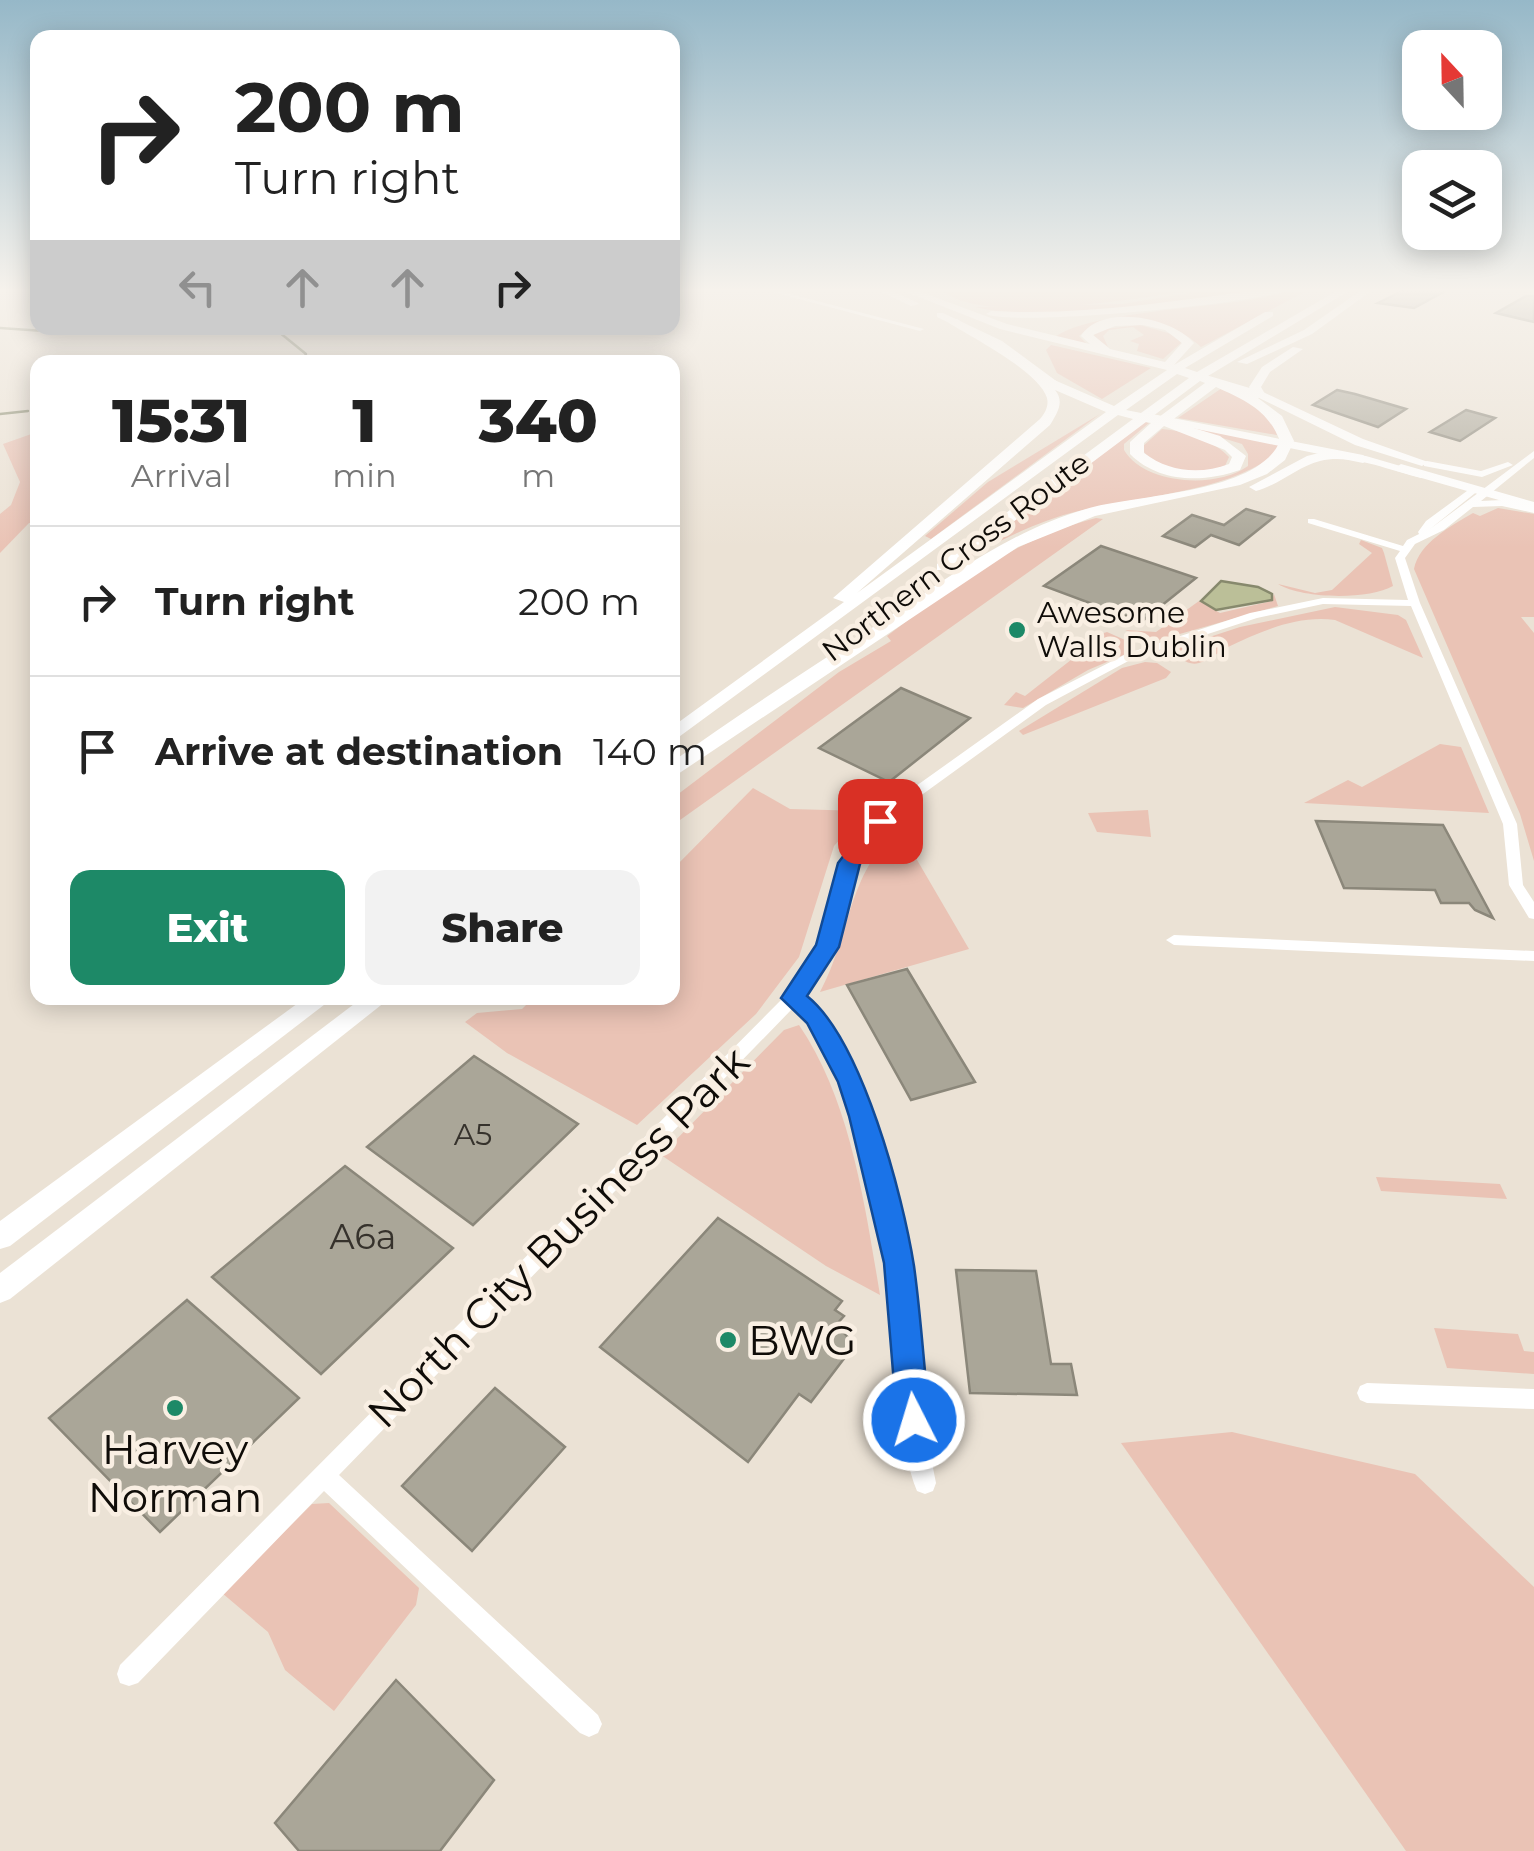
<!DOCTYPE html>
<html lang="en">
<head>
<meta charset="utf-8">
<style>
	:root { --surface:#fff; --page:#f2f2f2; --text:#222; --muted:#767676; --line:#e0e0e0; --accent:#1d8967 }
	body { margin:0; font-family:Montserrat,sans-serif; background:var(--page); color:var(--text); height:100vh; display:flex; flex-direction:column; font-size:38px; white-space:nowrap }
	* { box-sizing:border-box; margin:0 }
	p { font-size:32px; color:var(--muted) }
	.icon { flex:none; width:55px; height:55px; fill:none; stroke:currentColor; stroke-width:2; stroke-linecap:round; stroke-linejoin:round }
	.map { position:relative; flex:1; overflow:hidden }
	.panel { position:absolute; left:30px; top:355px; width:650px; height:650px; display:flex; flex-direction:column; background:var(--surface); border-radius:20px; box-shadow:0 5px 25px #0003 }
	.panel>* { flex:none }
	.top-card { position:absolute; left:30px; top:30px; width:650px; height:305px; border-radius:20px; box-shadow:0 5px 25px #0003; background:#fff; color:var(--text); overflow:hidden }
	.needle { width:65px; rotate:338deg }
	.fabs { position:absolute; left:1402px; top:30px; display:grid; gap:20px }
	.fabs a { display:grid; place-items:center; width:100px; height:100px; border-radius:20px; background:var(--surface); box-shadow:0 5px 25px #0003; font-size:50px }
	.pin { position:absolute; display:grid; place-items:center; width:85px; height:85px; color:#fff; margin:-42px; border-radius:20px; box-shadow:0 5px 15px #0006 }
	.me { position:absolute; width:110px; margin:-55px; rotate:355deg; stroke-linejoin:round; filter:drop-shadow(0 0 8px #0008) }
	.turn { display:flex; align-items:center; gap:35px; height:210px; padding:0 40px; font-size:45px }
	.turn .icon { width:130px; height:130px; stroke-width:2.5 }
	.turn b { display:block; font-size:70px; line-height:85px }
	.lanes { display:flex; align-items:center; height:95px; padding:0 40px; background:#0003; justify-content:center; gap:50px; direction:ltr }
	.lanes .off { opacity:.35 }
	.eta { display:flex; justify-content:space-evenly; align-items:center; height:170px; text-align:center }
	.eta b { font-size:60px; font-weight:800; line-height:70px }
	.button { display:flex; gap:20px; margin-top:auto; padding:20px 40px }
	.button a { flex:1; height:115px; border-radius:20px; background:var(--accent); color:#fff; font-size:40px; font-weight:800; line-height:115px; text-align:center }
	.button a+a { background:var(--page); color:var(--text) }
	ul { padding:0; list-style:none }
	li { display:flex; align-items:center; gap:30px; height:150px; padding:0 40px; border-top:2px solid var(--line) }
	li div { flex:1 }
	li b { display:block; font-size:38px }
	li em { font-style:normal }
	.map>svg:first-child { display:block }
	.green { fill:#eac3b5 }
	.water { fill:#bbbf98; stroke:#87896d; stroke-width:2.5 }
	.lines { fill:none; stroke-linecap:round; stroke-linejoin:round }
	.stream { stroke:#87896d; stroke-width:2.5 }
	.building { fill:#aaa698; stroke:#8b877a; stroke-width:2.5 }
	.minor { fill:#fff; fill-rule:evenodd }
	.major { fill:#fff; fill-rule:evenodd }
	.highway { fill:#fff; fill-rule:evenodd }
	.route { fill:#1a73e8; stroke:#114b97; stroke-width:2.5 }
	.poi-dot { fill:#1d8967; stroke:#f9efe3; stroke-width:4 }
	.labels { text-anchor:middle; stroke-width:9; stroke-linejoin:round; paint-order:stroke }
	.far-street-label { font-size:30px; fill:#0f0c08; stroke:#f9efe3 }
	.far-poi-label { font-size:30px; fill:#0f0c08; stroke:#f9efe3; text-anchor:start }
	.number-label { font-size:30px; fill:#36322c }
	.near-number-label { font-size:35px; fill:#36322c }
	.near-street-label { font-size:42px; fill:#0f0c08; stroke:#f9efe3 }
	.near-poi-label { font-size:42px; fill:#0f0c08; stroke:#f9efe3; text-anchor:start }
</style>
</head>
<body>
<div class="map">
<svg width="1534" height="1851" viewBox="0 0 1534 1851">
	<rect width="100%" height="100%" fill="#ebe2d5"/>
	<g class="green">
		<path d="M942,289H1199C1151,297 973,327 942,289Z"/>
		<path d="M1214,289H1267C1205,303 1034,323 975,307L1122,304Z"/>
		<path d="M1310,289L1201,347C1171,319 1112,306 1079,336L1089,346L1054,338C1082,314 1199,308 1242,301C1264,298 1288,290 1310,289Z"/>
		<path d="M1140,325L1175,335L1181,343L1163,359L1137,351L1139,344L1130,341L1144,335L1133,327L1109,330L1103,336L1108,347L1094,336L1095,330Z"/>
		<path d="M1051,345L1060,347L1151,368L1102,399L1057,373L1046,350Z"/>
		<path d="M1222,388C1244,399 1271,409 1277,435L1178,418Z"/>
		<path d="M1100,414L931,539L925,536L988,482Z"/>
		<path d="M1145,422L1149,423L1124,444V450C1145,485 1217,489 1248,466V454L1242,444L1180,425L1278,445L1276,454C1224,493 1142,495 1079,511C1036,521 998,542 960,562Z"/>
		<path d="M1162,429C1185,431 1213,440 1229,457L1225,466C1200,477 1157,473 1141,448Z"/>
		<path d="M37,432V523H29L0,553V514L11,505L20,482L3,444Z"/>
		<path d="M1498,508L1534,514V617H1521L1534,633V861L1520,814L1414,569C1419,543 1451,526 1473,513L1480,516Z"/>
		<path d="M1096,518L1103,519L673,825V798L839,672L891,641L887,636C955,585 1012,540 1096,518Z"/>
		<path d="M1361,540L1382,548L1384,553L1393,586C1369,600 1302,599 1278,584L1315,593L1332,590L1372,553L1359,544Z"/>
		<path d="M1274,594L1278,606L1155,641L1125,630L1156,632L1199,601L1220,613L1272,601Z"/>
		<path d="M1335,607L1398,615L1406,620L1423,658L1335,620C1298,615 1261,631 1228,647C1219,652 1209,660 1199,663C1188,666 1179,658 1173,649L1240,627Z"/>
		<path d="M1107,632L1125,640L1133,651L1088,670L1023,708L1004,705L1016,692L1025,696L1090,645L1081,640Z"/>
		<path d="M1145,662L1157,663L1171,672L1166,678L1023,735L1019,731L1122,668Z"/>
		<path d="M1440,744L1461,747L1489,813L1304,803L1348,780L1362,787Z"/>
		<path d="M753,788L790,809L866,811L834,846L799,957L756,1014L637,1125L507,1053L465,1022L477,1013L522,1009L533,998H672L673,869Z"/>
		<path d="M1148,810L1151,837L1097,832L1088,813Z"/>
		<path d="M899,829L969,949L820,992C851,935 847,873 899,829Z"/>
		<path d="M799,1025C851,1101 865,1206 880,1295L826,1266L661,1155L784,1030Z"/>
		<path d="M1376,1177L1500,1184L1507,1199L1381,1191Z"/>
		<path d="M1434,1328L1518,1334L1524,1351L1534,1352V1374L1447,1368Z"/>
		<path d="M1232,1432L1415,1474L1534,1587V1851H1406L1121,1443Z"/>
		<path d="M329,1503L419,1588L416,1605L334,1711L285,1670L268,1632L222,1593L312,1504Z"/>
	</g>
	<path class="water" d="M1221,581L1258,587L1272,594V600L1216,610L1201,601Z"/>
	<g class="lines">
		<g class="stream">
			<path d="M0,328L73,333L159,328"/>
			<path d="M274,328L306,354L302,362"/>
			<path d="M0,414L28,411"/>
		</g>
	</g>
	<g class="building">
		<path d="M1406,289H1449L1414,308L1378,303Z"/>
		<path d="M1526,296H1534V322L1496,313Z"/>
		<path d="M1337,390L1355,394L1406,409L1378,427L1313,405Z"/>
		<path d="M1466,410L1495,418L1460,441L1430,432Z"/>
		<path d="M1246,509L1274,517L1239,545L1211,535L1195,547L1163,536L1192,515L1224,525Z"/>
		<path d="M1101,546L1196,578L1141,622L1044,586Z"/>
		<path d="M901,688L970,718L889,782L819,748Z"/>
		<path d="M1316,821L1443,825L1493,918L1475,910L1469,903H1441L1435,890L1344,888Z"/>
		<path d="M907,969L946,1034L975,1082L911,1100L847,985Z"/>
		<path d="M474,1056L578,1124L473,1225L367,1147Z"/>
		<path d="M345,1166L453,1248L321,1374L212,1277Z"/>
		<path d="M718,1218L842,1301L835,1310L844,1316L836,1325L855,1344L811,1402L799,1394L748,1462L600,1347Z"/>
		<path d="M956,1270L1036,1271L1051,1364H1071L1077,1395L970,1393Z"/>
		<path d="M187,1300L299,1398L160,1532L49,1418Z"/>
		<path d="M495,1388L565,1447L472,1551L402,1486Z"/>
		<path d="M396,1680L494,1780L440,1851H299L275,1823Z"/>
	</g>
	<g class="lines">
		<g class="minor">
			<path d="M761,289H771L924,329L920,331Z"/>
			<path d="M1534,451V458L1481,501L1502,500L1534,507V513L1502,506L1473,507L1444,530L1415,544L1405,558L1420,603L1517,824L1523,885L1534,902V919L1529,918L1509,885L1503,824L1411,606L1323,604L1257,618L1134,658L1046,705L905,807L875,836L850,879L835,947L802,997C833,1025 851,1061 865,1100C888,1162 905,1228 913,1293C921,1357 922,1420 936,1483L933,1491L925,1494L917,1491C899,1447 900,1379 897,1331C890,1244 860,1067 793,1008L339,1475L598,1715L602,1724L598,1733L589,1737L580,1733L324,1491L138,1683L129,1686L120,1683L117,1674L120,1665L787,994L820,946L836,879L865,830L895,801L1038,699L1126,654L1250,613L1323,598L1408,600L1395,558L1400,551L1308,523V519H1314L1403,546L1407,540L1419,534L1418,532L1426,521L1471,488L1479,490L1430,529Z"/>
			<path d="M1427,461L1481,471L1508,462L1513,465L1482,477L1424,466V462Z"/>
			<path d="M1174,935L1534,951V961L1174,945L1166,940Z"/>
			<path d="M1367,1383L1534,1389V1409L1367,1403L1360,1400L1357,1393L1360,1386Z"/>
		</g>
		<g class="major">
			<path d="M937,313H943L1002,341L1059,383L1050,385L994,345L937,317Z"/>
			<path d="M1206,375L1263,392L1363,439L1428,462L1422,466L1355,445L1255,396L1202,380V376Z"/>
			<path d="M1147,413L1363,455L1369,459L1363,463L1143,418V414Z"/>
			<path d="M1401,464L1534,502V510L1397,471L1395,468Z"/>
		</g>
		<g class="highway">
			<path d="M875,289H888L920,304L911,306Z"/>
			<path d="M899,289H913L1007,324L1090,344L1081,336C1101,303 1172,317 1194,343L1174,365L1265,312H1273V316L1185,368L1197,372L1340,289H1352L1208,376L1253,395L1249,387L1262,367L1293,347L1303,349L1270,372L1261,387L1265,394L1258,398L1282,416L1294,441L1285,460L1267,474L1240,485L1095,516L1018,547L672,778V762C742,712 815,665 887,618C951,576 1012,530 1086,509C1137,494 1258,494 1280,441C1268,410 1245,400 1216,387L1171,421L1220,436L1246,456L1240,470C1203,483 1159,483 1130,454V442L1151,423L1146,422L949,570H937V564L1133,419L1118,415L672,742V727L844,602L833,598L1040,419C1045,413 1049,406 1047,398C1039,372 975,339 949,323V319H957L1052,379L1114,406L1167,370L1000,329ZM1143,325L1165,330L1182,343L1165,362L1110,349L1093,335L1115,326ZM1177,374L1189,378L1141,413L1126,410ZM1200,381L1205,383L1159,417L1153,416ZM1055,390L1106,412L857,593L1050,425C1057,413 1065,402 1055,390ZM1164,426L1225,450L1232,457L1229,464C1200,475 1169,472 1144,453V443Z"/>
			<path d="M1265,289H1291C1263,303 1011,327 986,314L991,311C1083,316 1174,301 1265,289Z"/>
			<path d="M1363,289H1374L1312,334L1247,364L1237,362L1304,330Z"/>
			<path d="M1323,452L1366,456L1428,474L1421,478C1391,471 1351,453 1320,461C1297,467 1279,485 1256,491L1249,487L1307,456Z"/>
			<path d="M305,998H333L10,1246L0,1249V1221Z"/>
			<path d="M362,998H390L10,1299L0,1303V1273Z"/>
		</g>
	</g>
	<linearGradient id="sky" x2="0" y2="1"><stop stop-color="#96b8c8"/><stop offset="0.53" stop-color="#f6f2ec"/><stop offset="1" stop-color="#f6f2ec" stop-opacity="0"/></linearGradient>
	<rect width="1534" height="548" fill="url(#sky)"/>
	<path class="route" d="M880,815L891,821L860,864L839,947L807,996C862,1040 903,1196 914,1266C921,1316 924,1369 930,1420L925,1431L914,1436L902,1431L897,1420L884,1263L849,1116L838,1082L807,1023L781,998L816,945L838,863L873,817Z"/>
	<g class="poi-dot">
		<circle cx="1017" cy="630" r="10"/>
		<circle cx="728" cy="1340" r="10"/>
		<circle cx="175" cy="1408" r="10"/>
	</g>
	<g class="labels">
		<g class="far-street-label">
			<text transform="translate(956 557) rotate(-37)" y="10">Northern Cross Route</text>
		</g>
		<g class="far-poi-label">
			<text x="1037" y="623">Awesome<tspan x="1037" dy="34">Walls Dublin</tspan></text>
		</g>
		<g class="number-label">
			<text x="473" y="1145">A5</text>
		</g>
		<g class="near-number-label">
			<text x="363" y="1249">A6a</text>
		</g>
		<g class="near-street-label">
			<text transform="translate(558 1237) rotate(-45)" y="15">North City Business Park</text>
		</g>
		<g class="near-poi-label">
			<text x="748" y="1355">BWG</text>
			<text x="175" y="1464" text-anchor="middle">Harvey<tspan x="175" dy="48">Norman</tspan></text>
		</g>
	</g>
</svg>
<div class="fabs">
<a><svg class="needle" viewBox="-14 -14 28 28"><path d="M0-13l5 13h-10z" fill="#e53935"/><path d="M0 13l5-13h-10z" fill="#767676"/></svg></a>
<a><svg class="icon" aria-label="layers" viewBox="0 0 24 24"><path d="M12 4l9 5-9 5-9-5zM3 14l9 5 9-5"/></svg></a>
</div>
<div class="pin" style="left:880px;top:821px;background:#d93025"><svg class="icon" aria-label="arrive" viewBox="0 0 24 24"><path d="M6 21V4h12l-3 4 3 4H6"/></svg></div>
<svg class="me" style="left:914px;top:1420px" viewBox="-20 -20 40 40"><circle r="17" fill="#1a73e8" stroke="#fff" stroke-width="3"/><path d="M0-11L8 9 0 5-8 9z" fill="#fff"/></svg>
<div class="top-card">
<div class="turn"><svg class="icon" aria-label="right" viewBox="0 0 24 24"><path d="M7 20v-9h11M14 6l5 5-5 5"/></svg><div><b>200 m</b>Turn right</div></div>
<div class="lanes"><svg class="icon off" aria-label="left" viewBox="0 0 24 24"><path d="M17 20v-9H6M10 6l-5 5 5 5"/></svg><svg class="icon off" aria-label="ahead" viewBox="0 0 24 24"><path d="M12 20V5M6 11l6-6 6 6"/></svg><svg class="icon off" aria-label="ahead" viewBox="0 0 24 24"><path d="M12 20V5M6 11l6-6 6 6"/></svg><svg class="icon" aria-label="right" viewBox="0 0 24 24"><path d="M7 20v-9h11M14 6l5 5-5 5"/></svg></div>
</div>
<section class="panel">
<div class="eta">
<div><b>15:31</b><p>Arrival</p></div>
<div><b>1</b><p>min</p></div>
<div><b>340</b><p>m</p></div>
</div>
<ul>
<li><svg class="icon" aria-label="right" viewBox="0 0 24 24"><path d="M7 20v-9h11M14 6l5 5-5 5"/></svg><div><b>Turn right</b></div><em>200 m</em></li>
<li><svg class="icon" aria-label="arrive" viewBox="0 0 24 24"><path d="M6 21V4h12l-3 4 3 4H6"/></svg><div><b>Arrive at destination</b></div><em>140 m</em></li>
</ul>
<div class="button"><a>Exit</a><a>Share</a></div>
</section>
</div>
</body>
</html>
